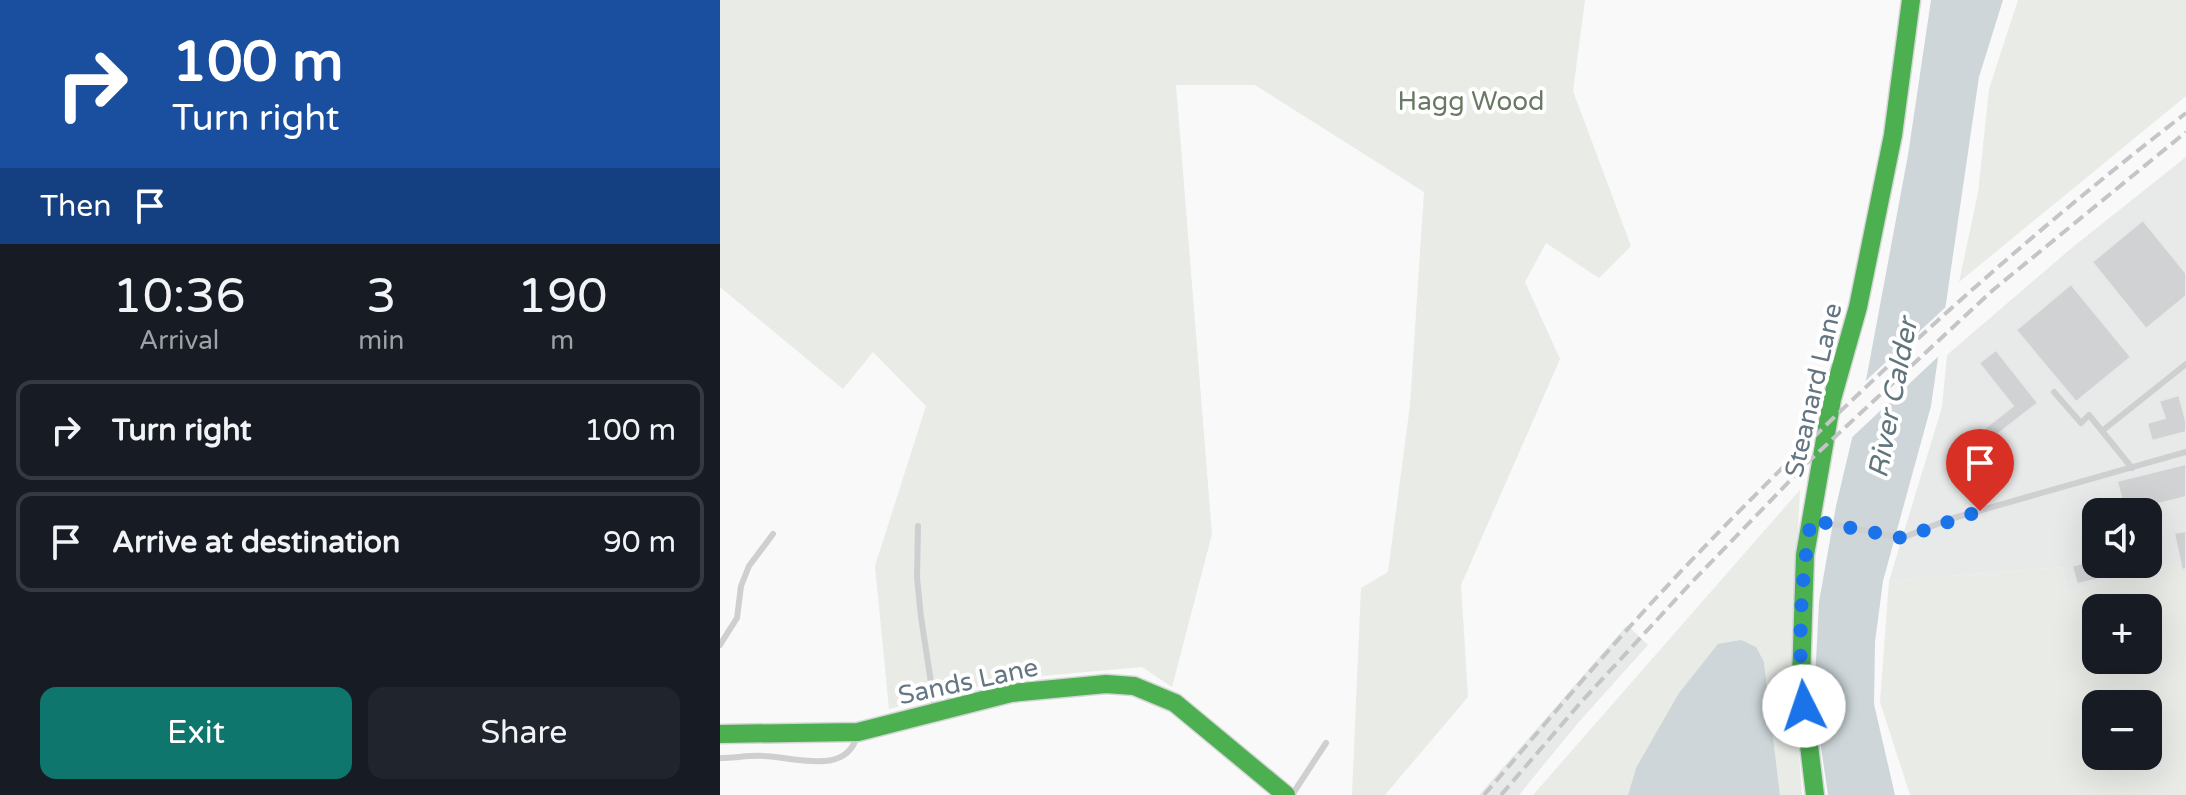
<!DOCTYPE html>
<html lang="en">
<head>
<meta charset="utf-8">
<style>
	:root { --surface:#171b24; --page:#20242c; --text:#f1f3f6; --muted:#9ea1a6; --line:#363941; --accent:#0f766e }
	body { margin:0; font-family:"Varela Round",sans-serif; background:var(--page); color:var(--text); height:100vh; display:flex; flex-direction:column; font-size:30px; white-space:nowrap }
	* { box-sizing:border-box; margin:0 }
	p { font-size:26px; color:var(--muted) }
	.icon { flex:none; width:44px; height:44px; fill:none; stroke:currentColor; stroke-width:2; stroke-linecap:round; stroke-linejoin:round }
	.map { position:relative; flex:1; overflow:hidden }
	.panel { display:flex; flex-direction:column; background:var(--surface); width:720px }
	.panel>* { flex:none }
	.hud { background:#1a4fa0; color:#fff; overflow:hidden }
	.controls { position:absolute; left:1362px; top:498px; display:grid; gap:16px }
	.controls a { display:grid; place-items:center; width:80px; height:80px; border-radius:16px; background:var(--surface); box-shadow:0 8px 32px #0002; font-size:40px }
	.pin { position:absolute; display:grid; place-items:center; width:68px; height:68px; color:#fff; margin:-82px -34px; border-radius:50% 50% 50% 0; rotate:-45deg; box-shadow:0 0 8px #0007 }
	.pin .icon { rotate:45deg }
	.me { position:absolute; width:88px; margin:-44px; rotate:356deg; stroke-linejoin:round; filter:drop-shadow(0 0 6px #0008) }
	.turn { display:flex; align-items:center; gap:28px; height:168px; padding:0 40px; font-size:36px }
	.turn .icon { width:104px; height:104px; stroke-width:2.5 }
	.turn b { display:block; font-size:56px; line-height:68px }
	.then { display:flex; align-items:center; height:76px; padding:0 40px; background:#0003; gap:16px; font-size:30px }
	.eta { display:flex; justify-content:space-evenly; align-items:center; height:136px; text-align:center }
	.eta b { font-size:48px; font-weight:600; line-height:56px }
	.action { display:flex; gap:16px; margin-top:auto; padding:16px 40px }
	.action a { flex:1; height:92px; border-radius:16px; background:var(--accent); color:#fff; font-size:32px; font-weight:600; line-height:92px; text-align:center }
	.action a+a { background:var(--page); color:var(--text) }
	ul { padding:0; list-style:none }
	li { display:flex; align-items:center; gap:24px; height:100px; margin:0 16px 12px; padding:0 24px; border:4px solid var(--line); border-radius:16px }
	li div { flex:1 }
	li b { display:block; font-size:30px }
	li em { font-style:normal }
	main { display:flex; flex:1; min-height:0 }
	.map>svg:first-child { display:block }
	.built { fill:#e8e9e9; fill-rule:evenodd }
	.green { fill:#e8ebe6; fill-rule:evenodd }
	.water { fill:#ced6d9 }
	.pier { fill:#f9f9f9 }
	.building { fill:#d0d2d3; stroke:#e8e8e8; stroke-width:2 }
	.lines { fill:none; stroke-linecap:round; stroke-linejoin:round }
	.fast-casing { stroke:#d5d6d7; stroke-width:21 }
	.lane { stroke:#cecfd0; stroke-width:6 }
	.fast { stroke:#4caf50; stroke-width:18 }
	.rail { stroke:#c3c5c6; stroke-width:4; stroke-dasharray:12 6; stroke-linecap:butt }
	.route { stroke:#1a73e8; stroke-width:14; stroke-dasharray:0 25.2 }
	.labels { text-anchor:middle; stroke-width:8; stroke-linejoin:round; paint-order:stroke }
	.park-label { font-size:26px; fill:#687a64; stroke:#fff }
	.street-label { font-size:26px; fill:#657683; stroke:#fff }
	.water-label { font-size:28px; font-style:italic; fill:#60757c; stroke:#fff }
</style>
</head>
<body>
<main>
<section class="panel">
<div class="hud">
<div class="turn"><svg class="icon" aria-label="right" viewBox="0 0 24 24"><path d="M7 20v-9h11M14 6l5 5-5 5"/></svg><div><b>100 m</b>Turn right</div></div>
<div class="then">Then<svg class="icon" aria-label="arrive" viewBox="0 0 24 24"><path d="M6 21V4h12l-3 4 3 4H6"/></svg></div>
</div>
<div class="eta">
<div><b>10:36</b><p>Arrival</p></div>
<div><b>3</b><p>min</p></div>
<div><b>190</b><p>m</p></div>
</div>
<ul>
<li><svg class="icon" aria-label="right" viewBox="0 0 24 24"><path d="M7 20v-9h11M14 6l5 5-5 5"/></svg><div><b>Turn right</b></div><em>100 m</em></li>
<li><svg class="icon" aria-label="arrive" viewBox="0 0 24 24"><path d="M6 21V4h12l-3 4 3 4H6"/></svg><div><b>Arrive at destination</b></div><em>90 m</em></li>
</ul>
<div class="action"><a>Exit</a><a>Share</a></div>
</section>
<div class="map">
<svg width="1466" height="795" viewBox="0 0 1466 795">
	<rect width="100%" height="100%" fill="#f9f9f9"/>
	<g class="built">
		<path d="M1466,157V560L1347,592L1342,567L1169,581L1222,407L1227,355L1354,246ZM1376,512H1428V564H1376Z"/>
		<path d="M907,625L928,645L858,723L799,795H759Z"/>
	</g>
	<g class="green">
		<path d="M0,0H865L853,91L911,246L879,278L826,243L805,282L840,359L741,585L748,697L665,795H632L641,588L668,572L690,405L704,192L535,85H456L492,534L452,687L422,667L287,679L169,709L155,566L206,406L153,352L123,389L0,287Z"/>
		<path d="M1298,0H1466V96L1239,282L1258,193L1269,89Z"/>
		<path d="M1080,490L1072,655L1082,795H1060L1044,662L916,768L908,795H813Z"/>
		<path d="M1466,560V795H1190L1160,702L1169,581L1342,567L1347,592ZM1376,608H1428V660H1376ZM1376,704H1428V756H1376Z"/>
	</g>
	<g class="water">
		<path d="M1211,0H1283L1259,77L1211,406L1163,581L1155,642L1154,704L1175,795H1108L1094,700L1099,602L1116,506L1147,375L1188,155Z"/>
		<path d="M1021,640L1036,647L1044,662L1060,795H908L916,768L959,693L998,644Z"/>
	</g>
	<path class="pier" d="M1228,305L1222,353L1127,442L1140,386Z"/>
	<g class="building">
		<path d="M1423,220L1466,273V296L1426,329L1372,262Z"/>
		<path d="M1351,284L1411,357L1356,402L1296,330Z"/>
		<path d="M1276,350L1318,403L1269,441L1261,431L1293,406L1259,363Z"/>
		<path d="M1459,395L1466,421V432L1432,441L1427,423L1445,418L1439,401Z"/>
		<path d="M1466,464V497L1405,512L1397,481Z"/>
		<path d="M1466,531V569L1462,570L1454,533Z"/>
		<path d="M1376,559L1383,578L1357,584L1352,566Z"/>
	</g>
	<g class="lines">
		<defs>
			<g id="fast">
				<path d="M0,734L138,732L291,693L386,684L414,686L455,703L566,795"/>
				<path d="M1095,795L1081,679L1085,555L1112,399L1138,307L1173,135L1191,0"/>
			</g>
		</defs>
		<use href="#fast" class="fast-casing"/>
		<g class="lane">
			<path d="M1334,392L1361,423L1369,415L1412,468"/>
			<path d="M1382,431L1466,364"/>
			<path d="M1092,520L1182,538L1230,519L1466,452"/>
			<path d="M198,526L197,578L201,617L215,709"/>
			<path d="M0,645L17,618L21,586L29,566L53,534"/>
			<path d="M0,758C15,758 29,755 44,756C75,757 126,776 137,736"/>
			<path d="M572,795L606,743"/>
		</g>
		<use href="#fast" class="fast"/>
		<g class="rail">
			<path d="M764,795C831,717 897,638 968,564C1123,402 1289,249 1466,113"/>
			<path d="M781,795L862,701L970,584L1089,461L1273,290L1466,132"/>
		</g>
	</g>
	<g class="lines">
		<path class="route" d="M1084,706C1077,648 1081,578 1091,520L1182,538L1260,511"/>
	</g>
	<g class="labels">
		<g class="park-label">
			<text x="751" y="110">Hagg Wood</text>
		</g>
		<g class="street-label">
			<text transform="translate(1093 390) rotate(-77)" y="9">Steanard Lane</text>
			<text transform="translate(248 681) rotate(-12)" y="9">Sands Lane</text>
		</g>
		<g class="water-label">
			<text transform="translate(1172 398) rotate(-79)" y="10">River Calder</text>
		</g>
	</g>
</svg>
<div class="controls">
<a><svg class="icon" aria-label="sound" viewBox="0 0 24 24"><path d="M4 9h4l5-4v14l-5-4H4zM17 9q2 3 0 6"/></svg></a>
<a>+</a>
<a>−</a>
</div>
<div class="pin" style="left:1260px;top:511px;background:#d93025"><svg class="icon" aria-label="arrive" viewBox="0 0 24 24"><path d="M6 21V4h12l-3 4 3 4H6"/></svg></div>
<svg class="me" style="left:1084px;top:706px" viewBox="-20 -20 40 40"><circle r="19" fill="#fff"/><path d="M0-13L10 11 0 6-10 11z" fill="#1a73e8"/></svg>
</div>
</main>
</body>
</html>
